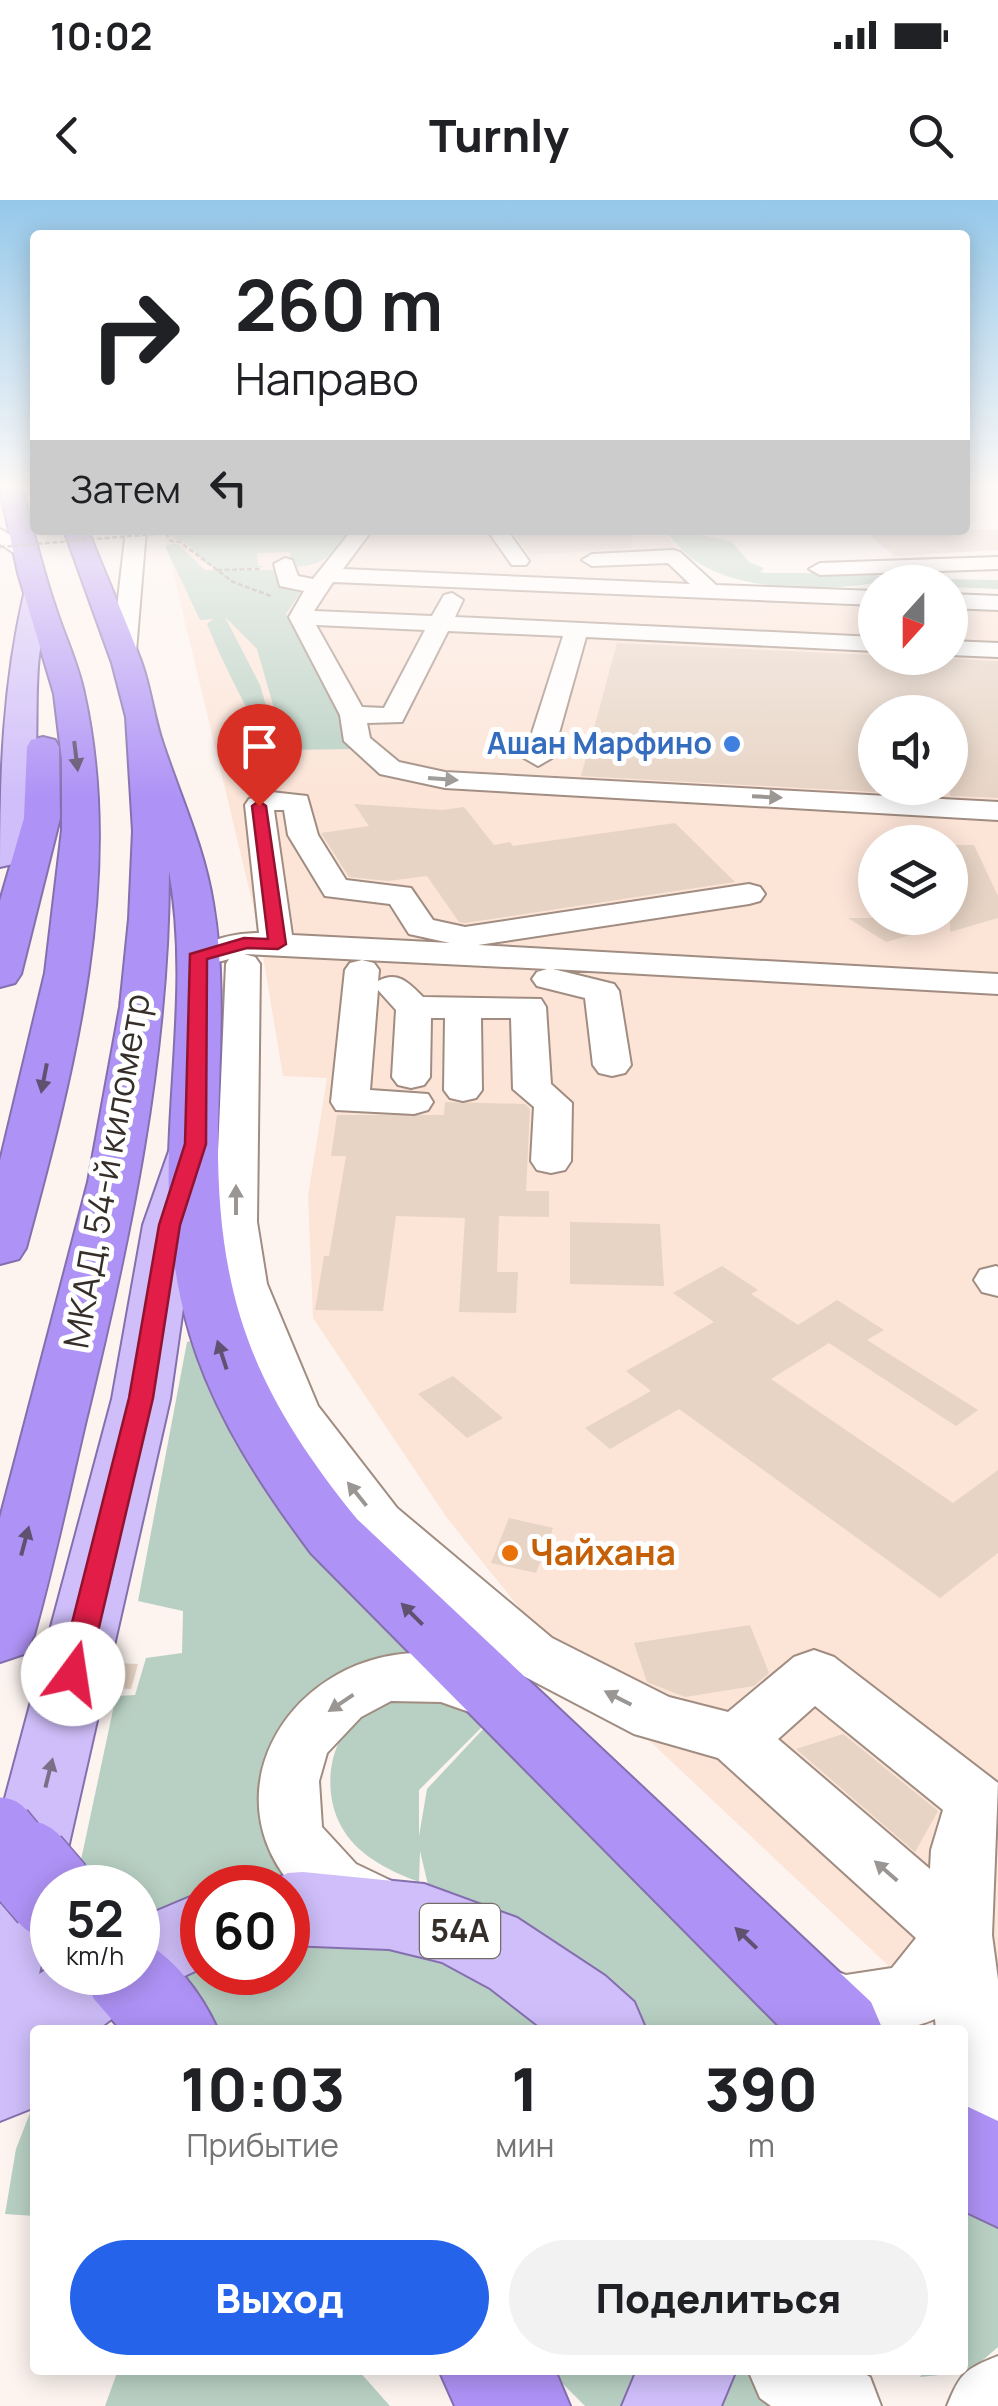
<!DOCTYPE html>
<html lang="ru">
<head>
<meta charset="utf-8">
<style>
	:root { --surface:#fff; --page:#f2f2f2; --text:#202124; --muted:#757577; --accent:#2563eb }
	body { margin:0; font-family:Manrope,sans-serif; background:var(--page); color:var(--text); height:100vh; display:flex; flex-direction:column; font-size:38px; white-space:nowrap }
	* { box-sizing:border-box; margin:0 }
	p { font-size:32px; color:var(--muted) }
	.icon { flex:none; width:55px; height:55px; fill:none; stroke:currentColor; stroke-width:2; stroke-linecap:round; stroke-linejoin:round }
	.map { position:relative; flex:1; overflow:hidden }
	.drawer { position:absolute; left:30px; top:1825px; width:938px; height:350px; display:flex; flex-direction:column; background:var(--surface); border-radius:10px; box-shadow:0 5px 25px #0003 }
	.drawer>* { flex:none }
	.top-card { position:absolute; left:30px; top:30px; width:940px; height:305px; border-radius:10px; box-shadow:0 5px 25px #0003; background:#fff; color:var(--text); overflow:hidden }
	.needle { width:65px; rotate:201deg }
	.fabs { position:absolute; left:858px; top:365px; display:grid; gap:20px }
	.fabs a { display:grid; place-items:center; width:110px; height:110px; border-radius:50%; background:var(--surface); box-shadow:0 5px 25px #0003; font-size:50px }
	.speed { position:absolute; left:30px; top:1665px; display:flex; gap:20px; font-size:50px; font-weight:700; text-align:center }
	.speed>* { display:grid; place-content:center; width:130px; height:130px; border-radius:50%; background:var(--surface); box-shadow:0 5px 25px #0003; line-height:1 }
	.speed small { font-size:25px; font-weight:400 }
	.speed .limit { border:15px solid #d22; background:#fff; color:#111 }
	.pin { position:absolute; display:grid; place-items:center; width:85px; height:85px; color:#fff; margin:-102px -42px; border-radius:50% 50% 50% 0; rotate:-45deg; box-shadow:0 0 10px #0007 }
	.pin .icon { rotate:45deg }
	.me { position:absolute; width:110px; margin:-55px; rotate:14deg; stroke-linejoin:round; filter:drop-shadow(0 0 8px #0008) }
	.turn { display:flex; align-items:center; gap:35px; height:210px; padding:0 40px; font-size:45px }
	.turn .icon { width:130px; height:130px; stroke-width:2.5 }
	.turn b { display:block; font-size:70px; line-height:85px }
	.then { display:flex; align-items:center; height:95px; padding:0 40px; background:#0003; gap:20px; font-size:38px }
	.eta { display:flex; justify-content:space-evenly; align-items:center; height:170px; text-align:center }
	.eta b { font-size:60px; font-weight:800; line-height:70px }
	.action { display:flex; gap:20px; margin-top:auto; padding:20px 40px }
	.action a { flex:1; height:115px; border-radius:60px; background:var(--accent); color:#fff; font-size:40px; font-weight:800; line-height:115px; text-align:center }
	.action a+a { background:var(--page); color:var(--text) }
	.status { display:flex; justify-content:space-between; align-items:center; height:70px; padding:0 50px; background:var(--surface); direction:ltr }
	.status svg { height:28px; fill:currentColor }
	header { display:flex; justify-content:space-between; align-items:center; height:130px; padding:0 40px; background:var(--surface); font-size:45px; font-weight:800 }
	.map>svg:first-child { display:block }
	.built { fill:#fce4d7; fill-rule:evenodd }
	.green { fill:#b8d0c3 }
	.building { fill:#e7d4c5 }
	.lines { fill:none; stroke-linecap:round; stroke-linejoin:round }
	.minor-casing { stroke:#a08c81; stroke-width:4 }
	.major-casing { stroke:#856fae; stroke-width:4 }
	.highway-casing { stroke:#856fae; stroke-width:4 }
	.path { stroke:#9d948f; stroke-width:2.5; stroke-dasharray:5 2.5; stroke-linecap:butt }
	.minor { fill:#fff; fill-rule:evenodd }
	.major { fill:#cfbefa; fill-rule:evenodd }
	.highway { fill:#af92f6; fill-rule:evenodd }
	.highway-bridge-far1-casing { stroke:#856fae; stroke-width:72; stroke-linecap:butt }
	.highway-bridge-casing { stroke:#856fae; stroke-width:91; stroke-linecap:butt }
	.path-bridge { stroke:#9d948f; stroke-width:2.5; stroke-dasharray:5 2.5; stroke-linecap:butt }
	.highway-bridge-far1 { stroke:#af92f6; stroke-width:69 }
	.highway-bridge { stroke:#af92f6; stroke-width:88 }
	.oneway { fill:#605171 }
	.oneway2 { fill:#9a9694 }
	.oneway3 { fill:#7b6f87 }
	.route { fill:#e11d48; stroke:#92132f; stroke-width:2.5 }
	.shop-dot { fill:#3f7fe0; stroke:#fff; stroke-width:4 }
	.food-dot { fill:#e8710a; stroke:#fff; stroke-width:4 }
	.labels { text-anchor:middle; stroke-width:10; stroke-linejoin:round; paint-order:stroke }
	.far-shop-label { font-size:30px; font-weight:bold; fill:#366cbe; stroke:#fff; text-anchor:end }
	.shield { fill:#fff; stroke:#726d69; stroke-width:2.5 }
	.shield-label { font-size:32px; font-weight:bold; fill:#362e29 }
	.street-label { font-size:35px; fill:#362e29; stroke:#fff }
	.food-label { font-size:35px; font-weight:bold; fill:#c56008; stroke:#fff; text-anchor:start }
</style>
</head>
<body>
<div class="status"><b>10:02</b><svg viewBox="0 0 49 12"><path d="M0 12V9h3v3zM5 12V6h3v6zM10 12V3h3v9zM15 12V0h3v12zM26 1h20v11H26zM47 4h2v5h-2z"/></svg></div>
<header><svg class="icon" aria-label="back" viewBox="0 0 24 24"><path d="M15 5l-7 7 7 7"/></svg>Turnly<svg class="icon" aria-label="search" viewBox="0 0 24 24"><circle cx="10" cy="10" r="6"/><path d="M15 15l6 6"/></svg></header>
<div class="map">
<svg width="998" height="2206" viewBox="0 0 998 2206">
	<rect width="100%" height="100%" fill="#fdf4ef"/>
	<path class="built" d="M163,330H660L709,382L735,387L875,395V458H950V398L998,400V1869L962,1830H957L555,1452L447,1318L313,1118L308,996L327,878L283,876L258,726ZM875,512H950V588H875ZM875,642H950V718H875Z"/>
	<g class="green">
		<path d="M169,330H350C331,356 324,366 292,367L290,352L257,353L258,365L267,367C252,368 229,373 215,368C198,362 193,341 174,339Z"/>
		<path d="M664,330H700V335L731,341L749,362L764,368L760,372L767,373H867L889,378L998,380V389L950,387V382C928,382 901,378 879,382C830,392 737,393 691,358C682,351 673,339 664,330Z"/>
		<path d="M177,343L205,370H280L302,390L286,414L348,528L354,549L286,550L257,449L225,417L260,485L277,543L264,546C251,535 252,517 244,503C231,477 218,452 207,424L213,419L200,420L165,346Z"/>
		<path d="M200,1138L426,1453L330,1490L305,1678L250,1687L202,1688V1705L138,1738V1688H75L116,1496L135,1495L146,1458L182,1453L183,1411L138,1401L187,1142Z"/>
		<path d="M441,1488L490,1519L419,1590V1636L427,1589L485,1527L793,1830H637L432,1702L420,1651L419,1682C392,1672 360,1657 344,1631C321,1596 327,1539 362,1513C385,1495 413,1492 441,1488Z"/>
		<path d="M350,1727L456,1744L580,1830H208L156,1778L202,1754V1772H288V1731Z"/>
		<path d="M35,1900V2016L5,2014L16,1949Z"/>
		<path d="M963,1976L998,2008V2147L969,2172L920,2177L925,2170H962Z"/>
		<path d="M118,2170H358L390,2206H105Z"/>
		<path d="M549,2170H658L640,2206H585Z"/>
		<path d="M735,2170H764L809,2206H722Z"/>
	</g>
	<g class="building">
		<path d="M512,330H631L632,348L530,355Z"/>
		<path d="M863,330H998V350L895,356Z"/>
		<path d="M617,443L998,461V598L950,596V512H875V592L581,576Z"/>
		<path d="M354,604L443,610L464,607L494,645L510,642L513,646L675,623L735,682L465,723L459,722L427,676L388,681L349,677L321,633L369,626Z"/>
		<path d="M950,645H974L998,696V718L950,732Z"/>
		<path d="M848,718H945L946,725L886,742Z"/>
		<path d="M445,902L525,904L530,909L526,991H549V1017L499,1016L497,1072H518L516,1113L459,1112L465,1018L396,1016L383,1111L315,1110L324,1056H329L346,956H331L337,915H444Z"/>
		<path d="M570,1022L660,1024L664,1086L570,1084Z"/>
		<path d="M722,1066L758,1090L751,1094L798,1125L837,1100L884,1130L867,1140L978,1210L956,1226L829,1143L771,1179L953,1303L998,1270V1353L940,1398L679,1209L610,1249L585,1228L651,1191L626,1171L714,1122L673,1093Z"/>
		<path d="M453,1176L503,1218L467,1238L418,1194Z"/>
		<path d="M509,1318L553,1328L536,1373L491,1363Z"/>
		<path d="M750,1425L769,1473L754,1486L685,1497L647,1482L634,1443Z"/>
		<path d="M114,1463L138,1464L131,1489L108,1488Z"/>
		<path d="M843,1534L938,1611L915,1652L796,1549Z"/>
	</g>
	<g class="lines">
		<defs>
			<g id="minor">
				<path d="M0,329L33,348L36,352L33,356H19L0,344Z"/>
				<path d="M126,330H146L136,451L124,458L112,451Z"/>
				<path d="M352,330H372L343,369L690,384L668,363L592,366L582,360L592,354L673,350L680,352L716,385L875,391V405L333,382L314,411L432,416L444,395L452,393L463,400L455,417L875,437V451L586,437L552,558L538,566L524,558L563,436L448,431L402,522L367,523L370,538L399,562L445,572L998,602V620L445,588L380,574L344,541L340,515L289,417L304,391L280,386L274,364L285,358L292,360L298,376L313,379ZM316,425L425,430L384,508L362,507Z"/>
				<path d="M487,330H507L529,361L526,365H512Z"/>
				<path d="M998,357V369L820,375L809,369L820,363Z"/>
				<path d="M950,394L998,396V410L950,408Z"/>
				<path d="M950,441L998,443V457L950,455Z"/>
				<path d="M271,592L307,596L318,635L346,680L411,688L433,720L465,727L749,684L760,687L765,694L760,701L749,704L478,745L998,774V794L553,769L614,784L619,791L631,865L625,873L612,876L599,873L593,865L585,798L537,786L532,779L537,772L547,769L244,754L255,757L260,764L257,1022L267,1084L318,1206L397,1308L552,1438L669,1497L728,1512L794,1457L814,1450L834,1457L998,1583L992,1735L998,1780V1997L972,1987L962,1967V1830H936L935,1819C892,1838 834,1835 791,1818L781,1796L791,1774L815,1764L846,1775L892,1768L916,1738L718,1558L634,1534L512,1470L361,1334L307,1266L271,1210L223,1084L215,1022L226,764L229,759L211,764L199,761L194,754C206,738 240,733 259,733L245,605L249,599ZM274,610H284L288,635L325,696L390,704L409,734L450,743L292,735ZM815,1506L943,1610L931,1650L930,1669L778,1539Z"/>
				<path d="M362,760L374,763L379,770L378,781C398,770 409,783 423,797L541,799L546,807L551,884L572,903L571,961L565,970L551,973L537,970L531,961L534,907L513,889L511,818H481L482,890L476,898L463,901L450,898L444,890L445,818H431L430,877L424,885L411,888L398,885L392,877L396,810L378,790L370,890L428,894L433,902L428,910L414,914L336,910L331,902L345,770L350,763Z"/>
				<path d="M996,1066L998,1067V1096L982,1092L974,1080L980,1070Z"/>
				<path d="M414,1453C448,1456 481,1467 512,1481L521,1497L512,1513L492,1520L441,1502L391,1501L361,1517L327,1553L319,1581L322,1627L356,1664L400,1685L409,1706L400,1727L377,1735C354,1727 327,1718 308,1702C201,1605 283,1459 414,1453Z"/>
				<path d="M998,2156V2206H947C960,2173 965,2169 998,2156Z"/>
				<path d="M748,2170H858L870,2177L881,2206H771L760,2198Z"/>
			</g>
			<g id="major">
				<path d="M37,386L50,394C47,414 42,435 39,456C32,513 46,616 13,664L0,667C0,574 3,485 24,394Z"/>
				<path d="M193,936L210,941L217,951L195,1025L170,1199L59,1688H52V1718L39,1774L52,1766V1772H138V1719L202,1692V1768L145,1794L97,1830H35V1901L30,1909L0,1921V1617L112,1199L143,1025L169,951L176,941Z"/>
				<path d="M303,1672L424,1684L517,1718L605,1776L634,1802L646,1830H544L490,1788L442,1762L389,1749L288,1745V1688H258L288,1673Z"/>
				<path d="M637,2170H736L721,2206H622Z"/>
			</g>
			<g id="highway">
				<path d="M0,289H22C33,328 42,368 55,406C64,435 78,463 84,493C125,677 74,871 26,1048L19,1059L0,1064V961L45,773L62,630V560L54,494L18,373Z"/>
				<path d="M64,330H88C105,375 126,419 142,464C151,490 154,518 163,544C181,598 204,647 213,703C226,778 219,855 218,930C216,1097 253,1191 357,1319L871,1802L883,1830H783L311,1353C205,1211 160,1110 170,930C174,843 185,757 169,671C169,857 130,1040 86,1220C69,1292 54,1364 34,1435L24,1454L0,1462V1318L88,982L120,807L129,719L133,631L126,517L112,463Z"/>
				<path d="M43,537L55,540L59,547L60,618L21,774L15,783L0,787V701L24,618L27,547L31,540Z"/>
				<path d="M138,1740C173,1753 203,1797 218,1830H121L94,1799L82,1772H138Z"/>
				<path d="M962,1904L998,1921V2027L962,2010Z"/>
				<path d="M439,2170H555L570,2206H455Z"/>
			</g>
		</defs>
		<use href="#minor" class="minor-casing"/>
		<use href="#major" class="major-casing"/>
		<use href="#highway" class="highway-casing"/>
		<g class="path">
			<path d="M166,333L171,341L180,342L233,382L271,396"/>
			<path d="M217,370L261,369"/>
		</g>
		<use href="#minor" class="minor"/>
		<use href="#major" class="major"/>
		<use href="#highway" class="highway"/>
		<defs>
			<path id="highway-bridge-far1" d="M0,1632L29,1667"/>
			<path id="highway-bridge" d="M27,1665L52,1694"/>
		</defs>
		<use href="#highway-bridge-far1" class="highway-bridge-far1-casing"/>
		<use href="#highway-bridge" class="highway-bridge-casing"/>
		<path class="path-bridge" d="M0,347L166,333"/>
		<use href="#highway-bridge-far1" class="highway-bridge-far1"/>
		<use href="#highway-bridge" class="highway-bridge"/>
	</g>
	<defs><path id="oneway-solid" d="M-6-.8H1V-3.2L6.5 0L1 3.2V.8H-6Z" transform="scale(2.5)"/></defs>
	<g class="oneway">
		<use href="#oneway-solid" transform="translate(76 556) rotate(83)"/>
		<use href="#oneway-solid" transform="translate(44 878) rotate(101)"/>
		<use href="#oneway-solid" transform="translate(222 1155) rotate(-108)"/>
		<use href="#oneway-solid" transform="translate(25 1341) rotate(-75)"/>
		<use href="#oneway-solid" transform="translate(412 1414) rotate(-135)"/>
		<use href="#oneway-solid" transform="translate(746 1738) rotate(-136)"/>
	</g>
	<g class="oneway2">
		<use href="#oneway-solid" transform="translate(443 579) rotate(4)"/>
		<use href="#oneway-solid" transform="translate(767 597) rotate(3)"/>
		<use href="#oneway-solid" transform="translate(236 1000) rotate(-90)"/>
		<use href="#oneway-solid" transform="translate(357 1294) rotate(-129)"/>
		<use href="#oneway-solid" transform="translate(618 1498) rotate(-153)"/>
		<use href="#oneway-solid" transform="translate(341 1503) rotate(146)"/>
		<use href="#oneway-solid" transform="translate(886 1671) rotate(-139)"/>
	</g>
	<use class="oneway3" href="#oneway-solid" transform="translate(49 1573) rotate(-76)"/>
	<linearGradient id="sky" x2="0" y2="1"><stop stop-color="#95c8ea"/><stop offset="0.48" stop-color="#fefaf8"/><stop offset="1" stop-color="#fefaf8" stop-opacity="0"/></linearGradient>
	<rect width="998" height="598" fill="url(#sky)"/>
	<path class="route" d="M259,601L266,606L286,744L278,749L247,748L207,759L206,944L180,1025L153,1198L88,1474L83,1482L73,1485L63,1482L59,1474L129,1198L159,1025L185,944L190,754L244,738L268,739L252,606Z"/>
	<circle class="shop-dot" cx="732" cy="544" r="10"/>
	<circle class="food-dot" cx="510" cy="1353" r="10"/>
	<g class="labels">
		<g class="far-shop-label">
			<text x="712" y="554">Ашан Марфино</text>
		</g>
		<rect class="shield" x="420" y="1704" width="80" height="54" rx="8"/>
		<g class="shield-label">
			<text x="460" y="1742">54А</text>
		</g>
		<g class="street-label">
			<text transform="translate(107 971) rotate(-80)" y="12">МКАД, 54-й километр</text>
		</g>
		<g class="food-label">
			<text x="530" y="1365">Чайхана</text>
		</g>
	</g>
</svg>
<div class="fabs">
<a><svg class="needle" viewBox="-14 -14 28 28"><path d="M0-13l5 13h-10z" fill="#e53935"/><path d="M0 13l5-13h-10z" fill="#757577"/></svg></a>
<a><svg class="icon" aria-label="sound" viewBox="0 0 24 24"><path d="M4 9h4l5-4v14l-5-4H4zM17 9q2 3 0 6"/></svg></a>
<a><svg class="icon" aria-label="layers" viewBox="0 0 24 24"><path d="M12 4l9 5-9 5-9-5zM3 14l9 5 9-5"/></svg></a>
</div>
<div class="speed"><div>52<small>km/h</small></div><div class="limit">60</div></div>
<div class="pin" style="left:259px;top:606px;background:#d93025"><svg class="icon" aria-label="arrive" viewBox="0 0 24 24"><path d="M6 21V4h12l-3 4 3 4H6"/></svg></div>
<svg class="me" style="left:73px;top:1474px" viewBox="-20 -20 40 40"><circle r="19" fill="#fff"/><path d="M0-13L10 11 0 6-10 11z" fill="#e11d48"/></svg>
<div class="top-card">
<div class="turn"><svg class="icon" aria-label="right" viewBox="0 0 24 24"><path d="M7 20v-9h11M14 6l5 5-5 5"/></svg><div><b>260 m</b>Направо</div></div>
<div class="then">Затем<svg class="icon" aria-label="left" viewBox="0 0 24 24"><path d="M17 20v-9H6M10 6l-5 5 5 5"/></svg></div>
</div>
<section class="drawer">
<div class="eta">
<div><b>10:03</b><p>Прибытие</p></div>
<div><b>1</b><p>мин</p></div>
<div><b>390</b><p>m</p></div>
</div>
<div class="action"><a>Выход</a><a>Поделиться</a></div>
</section>
</div>
</body>
</html>
